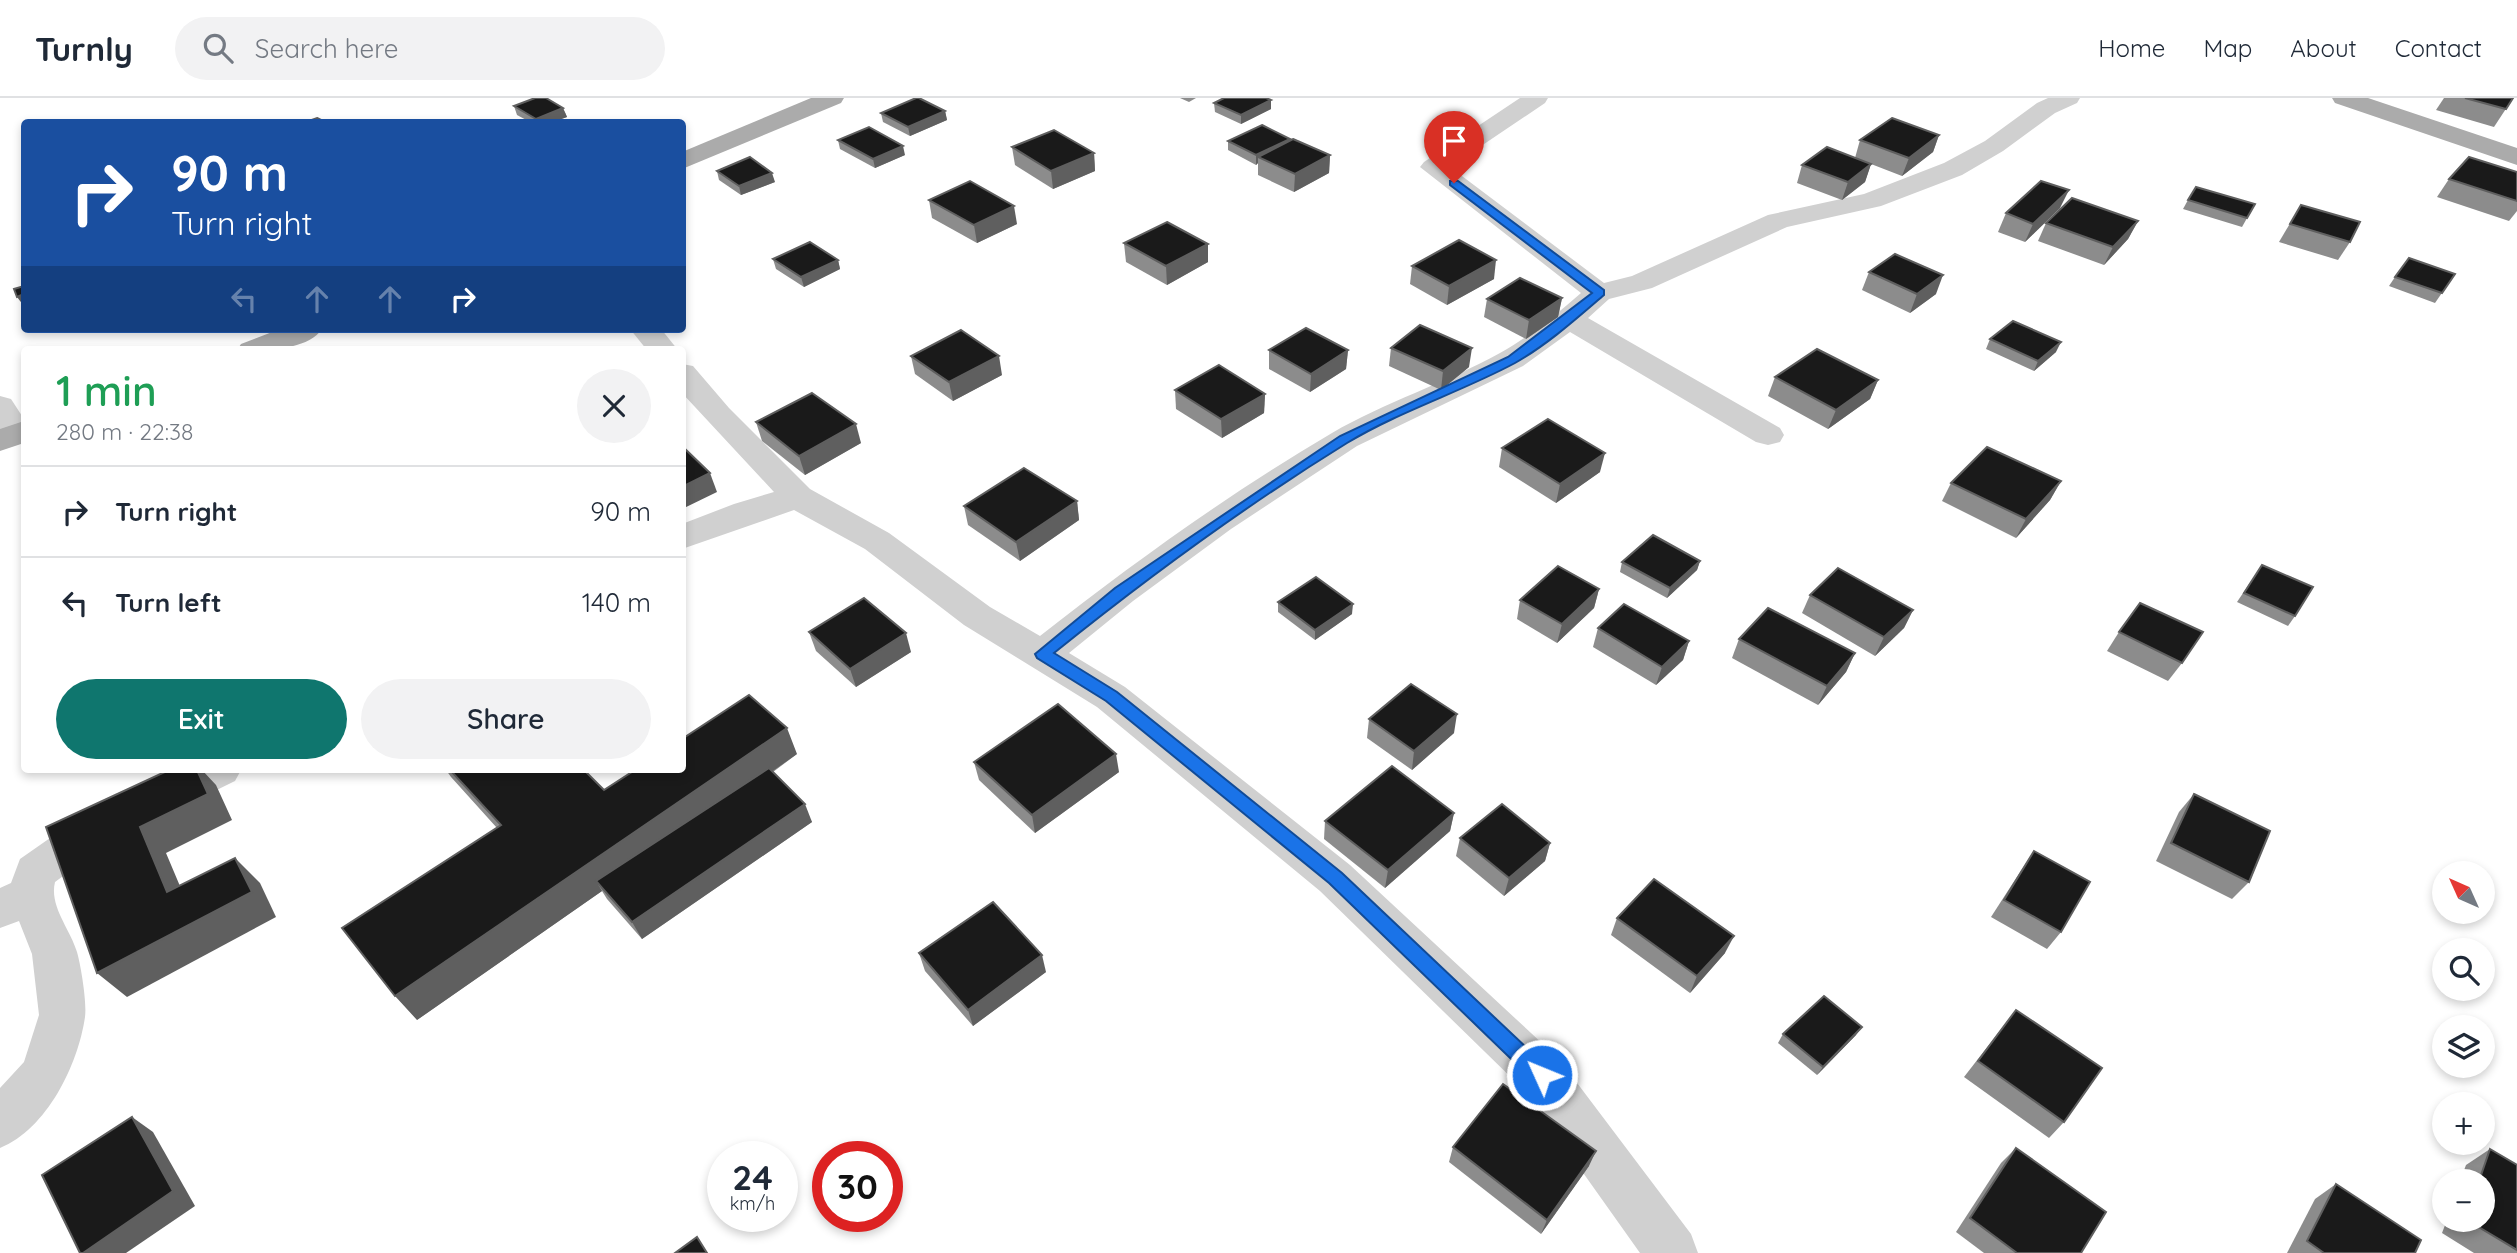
<!DOCTYPE html>
<html lang="en">
<head>
<meta charset="utf-8">
<style>
	:root { --surface:#fff; --page:#f2f2f3; --text:#1f2937; --muted:#747a83; --line:#e0e1e3; --accent:#0f766e }
	body { margin:0; font-family:Quicksand,sans-serif; background:var(--page); color:var(--text); height:100vh; display:flex; flex-direction:column; font-size:26px; white-space:nowrap }
	* { box-sizing:border-box; margin:0 }
	p { font-size:23px; color:var(--muted) }
	.icon { flex:none; width:38px; height:38px; fill:none; stroke:currentColor; stroke-width:2; stroke-linecap:round; stroke-linejoin:round }
	.map { position:relative; flex:1; overflow:hidden }
	.details { position:absolute; left:21px; top:248px; width:665px; height:427px; display:flex; flex-direction:column; background:var(--surface); border-radius:7px; box-shadow:0 4px 10px #0003 }
	.details>* { flex:none }
	.hud { position:absolute; left:21px; top:21px; width:665px; height:214px; border-radius:7px; box-shadow:0 4px 10px #0003; background:#1a4fa0; color:#fff; overflow:hidden }
	.needle { width:46px; rotate:315deg }
	.buttons { position:absolute; left:2432px; top:763px; display:grid; gap:14px }
	.buttons a { display:grid; place-items:center; width:63px; height:63px; border-radius:50%; background:var(--surface); box-shadow:0 4px 10px #0003; font-size:35px }
	.speed { position:absolute; left:707px; top:1043px; display:flex; gap:14px; font-size:35px; font-weight:700; text-align:center }
	.speed>* { display:grid; place-content:center; width:91px; height:91px; border-radius:50%; background:var(--surface); box-shadow:0 4px 10px #0003; line-height:1 }
	.speed small { font-size:18px; font-weight:400 }
	.speed .limit { border:10px solid #d22; background:#fff; color:#111 }
	.pin { position:absolute; display:grid; place-items:center; width:60px; height:60px; color:#fff; margin:-72px -30px; border-radius:50% 50% 50% 0; rotate:-45deg; box-shadow:0 0 7px #0007 }
	.pin .icon { rotate:45deg }
	.me { position:absolute; width:77px; margin:-38px; rotate:314deg; stroke-linejoin:round; filter:drop-shadow(0 0 5px #0008) }
	.turn { display:flex; align-items:center; gap:24px; height:147px; padding:0 35px; font-size:32px }
	.turn .icon { width:91px; height:91px; stroke-width:2.5 }
	.turn b { display:block; font-size:49px; line-height:60px }
	.lanes { display:flex; align-items:center; height:66px; padding:0 35px; background:#0003; justify-content:center; gap:35px; direction:ltr }
	.lanes .off { opacity:.35 }
	.round { display:grid; place-items:center; flex:none; width:74px; height:74px; border-radius:37px; background:var(--page) }
	.overview { display:flex; align-items:center; justify-content:space-between; height:119px; padding:0 35px }
	h1 { font-size:42px; font-weight:600; line-height:52px; color:#1e9e55 }
	.action { display:flex; gap:14px; margin-top:auto; padding:14px 35px }
	.action a { flex:1; height:80px; border-radius:42px; background:var(--accent); color:#fff; font-size:28px; font-weight:600; line-height:80px; text-align:center }
	.action a+a { background:var(--page); color:var(--text) }
	ul { padding:0; list-style:none }
	li { display:flex; align-items:center; gap:21px; height:91px; padding:0 35px; border-top:2px solid var(--line) }
	li div { flex:1 }
	li b { display:block; font-size:26px }
	li em { font-style:normal }
	header { display:flex; align-items:center; gap:42px; box-sizing:border-box; height:98px; padding:0 35px; background:var(--surface); border-bottom:2px solid var(--line) }
	header strong { font-size:33px }
	nav { display:flex; gap:38px; margin-inline-start:auto; font-size:24px }
	.search { width:490px; height:63px; background:var(--page); display:flex; align-items:center; gap:18px; box-sizing:border-box; padding:0 24px; border-radius:38px; color:var(--muted); font-size:26px }
	.map>svg:first-child { display:block }
	.lines { fill:none; stroke-linecap:round; stroke-linejoin:round }
	.minor { fill:#d0d0d0; fill-rule:evenodd }
	.major { fill:#ababab; fill-rule:evenodd }
	.wall { fill:#8c8c8c }
	.shaded-wall { fill:#5f5f5f }
	.building { fill:#1a1a1a; stroke:#5f5f5f; stroke-width:2 }
	.route { fill:#1a73e8; stroke:#114b97; stroke-width:2 }
</style>
</head>
<body>
<header>
<strong>Turnly</strong>
<div class="search"><svg class="icon" aria-label="search" viewBox="0 0 24 24"><circle cx="10" cy="10" r="6"/><path d="M15 15l6 6"/></svg>Search here</div>
<nav><a>Home</a><a>Map</a><a>About</a><a>Contact</a></nav>
</header>
<div class="map">
<svg width="2517" height="1155" viewBox="0 0 2517 1155">
	<rect width="100%" height="100%" fill="#fff"/>
	<g class="lines">
		<g class="minor">
			<path d="M1520,0H1548L1545,5L1450,69L1604,185L1632,178L1768,117L1864,96L1944,65L1985,43L2037,5L2048,0H2080L2077,5L2055,15L2003,53L1962,77L1881,108L1787,129L1652,190L1609,201L1588,220L1780,330L1784,337L1780,344L1768,347L1756,344L1570,234L1523,268L1357,348L1231,431L1133,503L1069,555L1125,589L1350,767L1559,961L1691,1136L1698,1155H1640L1525,993L1320,793L1097,609L964,527L865,451L794,412L682,451V426L734,406L774,394L682,295V266L693,268L729,310L810,391L889,435L990,509L1040,538C1133,465 1230,395 1332,335C1385,304 1446,285 1500,255C1529,239 1556,217 1581,195L1420,69L1424,64Z"/>
			<path d="M630,231H661L678,252H647Z"/>
			<path d="M0,298L11,301L24,321V345L18,346L7,343L0,333Z"/>
			<path d="M182,672H241L235,683L174,713L159,718L144,713L138,701L144,689Z"/>
			<path d="M98,712L113,717L119,729L113,741L55,784C49,808 70,831 77,854C81,868 87,905 85,919C78,967 47,1031 0,1050V990L24,964L39,917L32,856L19,823L0,830V790L11,785L20,761L83,717Z"/>
		</g>
		<g class="major">
			<path d="M811,0H844L841,5L682,71V54Z"/>
			<path d="M2332,0H2368L2517,50V67L2335,5Z"/>
			<path d="M280,231H322C306,254 261,252 237,252L241,246Z"/>
			<path d="M24,323V345L0,353V331Z"/>
		</g>
	</g>
	<g class="wall">
		<path d="M1180,0H1196L1189,4Z"/>
		<path d="M2444,0H2513L2494,29L2436,12Z"/>
		<path d="M1271,2V11L1241,26L1215,14L1214,5Z"/>
		<path d="M514,8L563,10L567,19L553,24H530L517,17Z"/>
		<path d="M945,13L947,22L910,38L883,24L881,15Z"/>
		<path d="M1939,37L1933,54L1902,78L1871,66L1865,84L1842,102L1797,85L1802,67L1855,60L1860,42Z"/>
		<path d="M1290,41V42L1330,57L1329,75L1294,94L1258,77V65L1256,67L1228,52V43Z"/>
		<path d="M838,42L905,57L875,70L840,51Z"/>
		<path d="M1012,49L1094,55L1095,73L1053,91L1015,67Z"/>
		<path d="M717,73L775,84L741,97L719,82Z"/>
		<path d="M2517,74V113L2509,123L2437,99L2449,81Z"/>
		<path d="M929,102L1017,126L977,145L932,120Z"/>
		<path d="M2188,102L2255,106L2242,129L2183,111Z"/>
		<path d="M2301,107L2350,144L2338,162L2279,144Z"/>
		<path d="M2060,110L2025,144L1998,134L2006,115Z"/>
		<path d="M2138,123L2128,141L2104,167L2038,143L2046,125Z"/>
		<path d="M1124,145L1208,146V164L1167,187L1126,164Z"/>
		<path d="M773,161L838,162L840,171L804,189L776,171Z"/>
		<path d="M1412,168L1494,181L1447,207L1410,186Z"/>
		<path d="M1869,174L1936,196L1910,215L1862,192Z"/>
		<path d="M2455,176L2435,205L2389,188L2395,179Z"/>
		<path d="M1562,200L1558,219L1526,241L1484,219L1487,201Z"/>
		<path d="M1990,241L2056,254L2034,273L1986,251Z"/>
		<path d="M1391,250L1469,269L1441,292L1389,268Z"/>
		<path d="M1269,252H1348L1346,271L1310,294L1269,271Z"/>
		<path d="M911,258L1002,277L953,303L915,276Z"/>
		<path d="M1775,279L1878,282L1870,301L1828,331L1768,298Z"/>
		<path d="M1175,292L1265,296L1264,315L1222,340L1176,311Z"/>
		<path d="M756,324L861,345L805,377L762,343Z"/>
		<path d="M1502,350L1600,374L1556,405L1499,369Z"/>
		<path d="M2061,383L2050,402L2016,440L1942,403L1951,385Z"/>
		<path d="M1077,403L1079,422L1020,463L968,427L964,408Z"/>
		<path d="M1700,463L1697,472L1667,500L1620,474L1622,464Z"/>
		<path d="M2262,467L2295,518L2288,528L2237,504Z"/>
		<path d="M1599,491L1594,510L1557,545L1517,521L1520,502Z"/>
		<path d="M1810,497L1913,512L1904,530L1875,558L1802,515Z"/>
		<path d="M1278,504L1352,516L1315,542L1278,514Z"/>
		<path d="M1598,530L1689,543L1683,562L1656,587L1593,549Z"/>
		<path d="M809,534L911,554L856,589L816,553Z"/>
		<path d="M2119,534L2182,565L2168,583L2107,553Z"/>
		<path d="M1739,541L1855,555L1846,574L1818,607L1732,560Z"/>
		<path d="M1369,621L1454,635L1412,672L1367,640Z"/>
		<path d="M797,656L773,674L812,724L642,841L607,801L602,793L417,922L497,730L451,679L446,672H584L604,692Z"/>
		<path d="M974,664L1119,674L1035,735L979,682Z"/>
		<path d="M2194,696L2249,784L2232,801L2156,763L2179,714Z"/>
		<path d="M1454,715L1450,733L1385,790L1324,741L1325,723Z"/>
		<path d="M1460,740L1550,745L1545,763L1504,798L1456,758Z"/>
		<path d="M2034,753L2061,834L2047,851L1991,819L2022,771Z"/>
		<path d="M1617,820L1725,855L1690,895L1611,837Z"/>
		<path d="M919,855L1046,874L973,928L925,873Z"/>
		<path d="M2016,912L2064,1024L2049,1040L1964,979Z"/>
		<path d="M1783,936L1856,937L1817,977L1778,945Z"/>
		<path d="M1453,1049L1589,1068L1541,1136L1449,1064Z"/>
		<path d="M2016,1050L2081,1155H1984L1956,1134L2001,1065Z"/>
		<path d="M2490,1051L2517,1067V1155H2474L2442,1135L2447,1122H2483V1083H2460L2466,1067Z"/>
		<path d="M2336,1086L2415,1155H2287L2315,1101Z"/>
	</g>
	<g class="shaded-wall">
		<path d="M1271,2V11L1241,26V17Z"/>
		<path d="M563,10L567,19L553,24H537L536,21Z"/>
		<path d="M945,13L947,22L910,38L908,29Z"/>
		<path d="M1939,37L1933,54L1902,78L1909,60Z"/>
		<path d="M1290,41L1289,50L1258,59V65L1256,67V57Z"/>
		<path d="M903,48L905,57L875,70L873,61Z"/>
		<path d="M1094,55L1095,73L1053,91L1051,73Z"/>
		<path d="M1330,57L1329,75L1294,94L1295,76Z"/>
		<path d="M1871,66L1865,84L1842,102L1848,84Z"/>
		<path d="M772,75L775,84L741,97L739,88Z"/>
		<path d="M2069,92L2060,110L2025,144L2033,126Z"/>
		<path d="M1014,108L1017,126L977,145L974,127Z"/>
		<path d="M2138,123L2128,141L2104,167L2113,149Z"/>
		<path d="M1208,146V164L1167,187L1166,168Z"/>
		<path d="M838,162L840,171L804,189L801,179Z"/>
		<path d="M1496,162L1494,181L1447,207L1449,188Z"/>
		<path d="M1943,177L1936,196L1910,215L1917,196Z"/>
		<path d="M24,196V208L17,199Z"/>
		<path d="M1562,200L1558,219L1526,241L1529,222Z"/>
		<path d="M2061,244L2056,254L2034,273L2038,263Z"/>
		<path d="M1472,250L1469,269L1441,292L1443,273Z"/>
		<path d="M1348,252L1346,271L1310,294L1311,276Z"/>
		<path d="M999,258L1002,277L953,303L949,284Z"/>
		<path d="M1878,282L1870,301L1828,331L1836,312Z"/>
		<path d="M1265,296L1264,315L1222,340L1221,321Z"/>
		<path d="M856,326L861,345L805,377L799,358Z"/>
		<path d="M1605,355L1600,374L1556,405L1560,386Z"/>
		<path d="M710,375L717,394L682,411V389Z"/>
		<path d="M2061,383L2050,402L2016,440L2026,421Z"/>
		<path d="M1077,403L1079,422L1020,463L1016,444Z"/>
		<path d="M1700,463L1697,472L1667,500L1670,490Z"/>
		<path d="M1599,491L1594,510L1557,545L1562,526Z"/>
		<path d="M1353,506L1352,516L1315,542V532Z"/>
		<path d="M1913,512L1904,530L1875,558L1884,539Z"/>
		<path d="M906,535L911,554L856,589L850,571Z"/>
		<path d="M1689,543L1683,562L1656,587L1662,569Z"/>
		<path d="M1855,555L1846,574L1818,607L1827,588Z"/>
		<path d="M1457,616L1454,635L1412,672L1414,653Z"/>
		<path d="M787,630L797,656L603,792L596,783L602,793L417,922L395,898Z"/>
		<path d="M1116,656L1119,674L1035,735L1032,717Z"/>
		<path d="M197,672H202L216,687L232,722L166,755L193,819L167,794L140,729Z"/>
		<path d="M805,706L812,724L642,841L632,824Z"/>
		<path d="M1454,715L1450,733L1385,790L1388,772Z"/>
		<path d="M1550,745L1545,763L1504,798L1509,780Z"/>
		<path d="M235,760L260,785L276,819L127,899L97,875Z"/>
		<path d="M1734,838L1725,855L1690,895L1697,878Z"/>
		<path d="M1042,857L1046,874L973,928L968,912Z"/>
		<path d="M1862,929L1856,937L1817,977L1823,969Z"/>
		<path d="M132,1019L153,1034L195,1108L126,1155H83Z"/>
		<path d="M1596,1053L1589,1068L1541,1136L1547,1122Z"/>
	</g>
	<g class="building">
		<path d="M535,0H546L563,10L536,21L514,8Z"/>
		<path d="M916,0H919L945,13L908,29L881,15Z"/>
		<path d="M1224,0H1266L1271,2L1241,17L1214,5Z"/>
		<path d="M2465,0H2513L2506,11Z"/>
		<path d="M317,20L325,24H306Z"/>
		<path d="M1892,20L1939,37L1909,60L1860,42Z"/>
		<path d="M1262,27L1290,41L1256,57L1228,43Z"/>
		<path d="M869,29L903,48L873,61L838,42Z"/>
		<path d="M1054,32L1094,55L1051,73L1012,49Z"/>
		<path d="M1293,41L1330,57L1295,76L1258,59Z"/>
		<path d="M1827,49L1871,66L1848,84L1802,67Z"/>
		<path d="M750,59L772,75L739,88L717,73Z"/>
		<path d="M2469,59L2517,74V103L2449,81Z"/>
		<path d="M970,83L1014,108L974,127L929,102Z"/>
		<path d="M2041,83L2069,92L2033,126L2006,115Z"/>
		<path d="M2196,89L2255,106L2247,120L2188,102Z"/>
		<path d="M2072,100L2138,123L2113,149L2046,125Z"/>
		<path d="M2301,107L2360,124L2350,144L2290,126Z"/>
		<path d="M1167,124L1208,146L1166,168L1124,145Z"/>
		<path d="M1459,142L1496,162L1449,188L1412,168Z"/>
		<path d="M810,144L838,162L801,179L773,161Z"/>
		<path d="M1895,156L1943,177L1917,196L1869,174Z"/>
		<path d="M2409,160L2455,176L2442,195L2395,179Z"/>
		<path d="M1520,180L1562,200L1529,222L1487,201Z"/>
		<path d="M24,188V196L17,199L14,191Z"/>
		<path d="M2013,223L2061,244L2038,263L1990,241Z"/>
		<path d="M1420,227L1472,250L1443,273L1391,250Z"/>
		<path d="M1306,230L1348,252L1311,276L1269,252Z"/>
		<path d="M961,232L999,258L949,284L911,258Z"/>
		<path d="M1817,251L1878,282L1836,312L1775,279Z"/>
		<path d="M1219,267L1265,296L1221,321L1175,292Z"/>
		<path d="M812,295L856,326L799,358L756,324Z"/>
		<path d="M1548,321L1605,355L1560,386L1502,350Z"/>
		<path d="M682,348L710,375L682,389Z"/>
		<path d="M1987,349L2061,383L2026,421L1951,385Z"/>
		<path d="M1024,370L1077,403L1016,444L964,408Z"/>
		<path d="M1653,437L1700,463L1670,490L1622,464Z"/>
		<path d="M2262,467L2313,489L2295,518L2244,495Z"/>
		<path d="M1558,468L1599,491L1562,526L1520,502Z"/>
		<path d="M1838,470L1913,512L1884,539L1810,497Z"/>
		<path d="M1316,479L1353,506L1315,532L1278,504Z"/>
		<path d="M864,500L906,535L850,571L809,534Z"/>
		<path d="M2140,505L2203,534L2182,565L2119,534Z"/>
		<path d="M1624,506L1689,543L1662,569L1598,530Z"/>
		<path d="M1768,510L1855,555L1827,588L1739,541Z"/>
		<path d="M1411,586L1457,616L1414,653L1369,621Z"/>
		<path d="M749,597L787,630L395,898L342,830L501,727L450,672H584L604,692L635,672H682V641Z"/>
		<path d="M1058,606L1116,656L1032,717L974,664Z"/>
		<path d="M1392,668L1454,715L1388,772L1325,723Z"/>
		<path d="M769,670L805,706L632,824L596,783Z"/>
		<path d="M169,672H197L208,696L140,729L167,794L235,760L252,794L97,875L46,729Z"/>
		<path d="M2194,696L2270,733L2249,784L2171,745Z"/>
		<path d="M1502,706L1550,745L1509,780L1460,740Z"/>
		<path d="M2034,753L2090,784L2061,834L2004,802Z"/>
		<path d="M1654,781L1734,838L1697,878L1617,820Z"/>
		<path d="M993,804L1042,857L968,912L919,855Z"/>
		<path d="M1824,898L1862,929L1823,969L1783,936Z"/>
		<path d="M2016,912L2102,970L2064,1024L1978,963Z"/>
		<path d="M1503,986L1596,1053L1547,1122L1453,1049Z"/>
		<path d="M132,1019L173,1093L83,1155H80L42,1077Z"/>
		<path d="M2016,1050L2106,1114L2081,1155H2017L1970,1120Z"/>
		<path d="M2490,1051L2517,1067V1152L2467,1122H2483V1083H2479Z"/>
		<path d="M2336,1086L2421,1142L2415,1155H2324L2307,1143Z"/>
		<path d="M697,1139L707,1155H675Z"/>
	</g>
	<path class="route" d="M1450,83H1458L1604,192V197C1576,221 1547,247 1515,265C1461,294 1400,313 1347,345C1245,408 1147,480 1054,555L1117,594L1342,775L1549,971L1552,977L1549,984L1542,987L1535,984L1329,785L1106,603L1037,560L1035,556L1115,490L1340,338L1508,259L1592,195L1450,87Z"/>
</svg>
<div class="buttons">
<a><svg class="needle" viewBox="-14 -14 28 28"><path d="M0-13l5 13h-10z" fill="#e53935"/><path d="M0 13l5-13h-10z" fill="#747a83"/></svg></a>
<a><svg class="icon" aria-label="search" viewBox="0 0 24 24"><circle cx="10" cy="10" r="6"/><path d="M15 15l6 6"/></svg></a>
<a><svg class="icon" aria-label="layers" viewBox="0 0 24 24"><path d="M12 4l9 5-9 5-9-5zM3 14l9 5 9-5"/></svg></a>
<a>+</a>
<a>−</a>
</div>
<div class="speed"><div>24<small>km/h</small></div><div class="limit">30</div></div>
<div class="pin" style="left:1454px;top:85px;background:#d93025"><svg class="icon" aria-label="arrive" viewBox="0 0 24 24"><path d="M6 21V4h12l-3 4 3 4H6"/></svg></div>
<svg class="me" style="left:1542px;top:977px" viewBox="-20 -20 40 40"><circle r="17" fill="#1a73e8" stroke="#fff" stroke-width="3"/><path d="M0-11L8 9 0 5-8 9z" fill="#fff"/></svg>
<div class="hud">
<div class="turn"><svg class="icon" aria-label="right" viewBox="0 0 24 24"><path d="M7 20v-9h11M14 6l5 5-5 5"/></svg><div><b>90 m</b>Turn right</div></div>
<div class="lanes"><svg class="icon off" aria-label="left" viewBox="0 0 24 24"><path d="M17 20v-9H6M10 6l-5 5 5 5"/></svg><svg class="icon off" aria-label="ahead" viewBox="0 0 24 24"><path d="M12 20V5M6 11l6-6 6 6"/></svg><svg class="icon off" aria-label="ahead" viewBox="0 0 24 24"><path d="M12 20V5M6 11l6-6 6 6"/></svg><svg class="icon" aria-label="right" viewBox="0 0 24 24"><path d="M7 20v-9h11M14 6l5 5-5 5"/></svg></div>
</div>
<section class="details">
<div class="overview"><div><h1>1 min</h1><p>280 m · 22:38</p></div><a class="round"><svg class="icon" aria-label="close" viewBox="0 0 24 24"><path d="M6 6l12 12M18 6L6 18"/></svg></a></div>
<ul>
<li><svg class="icon" aria-label="right" viewBox="0 0 24 24"><path d="M7 20v-9h11M14 6l5 5-5 5"/></svg><div><b>Turn right</b></div><em>90 m</em></li>
<li><svg class="icon" aria-label="left" viewBox="0 0 24 24"><path d="M17 20v-9H6M10 6l-5 5 5 5"/></svg><div><b>Turn left</b></div><em>140 m</em></li>
</ul>
<div class="action"><a>Exit</a><a>Share</a></div>
</section>
</div>
</body>
</html>
